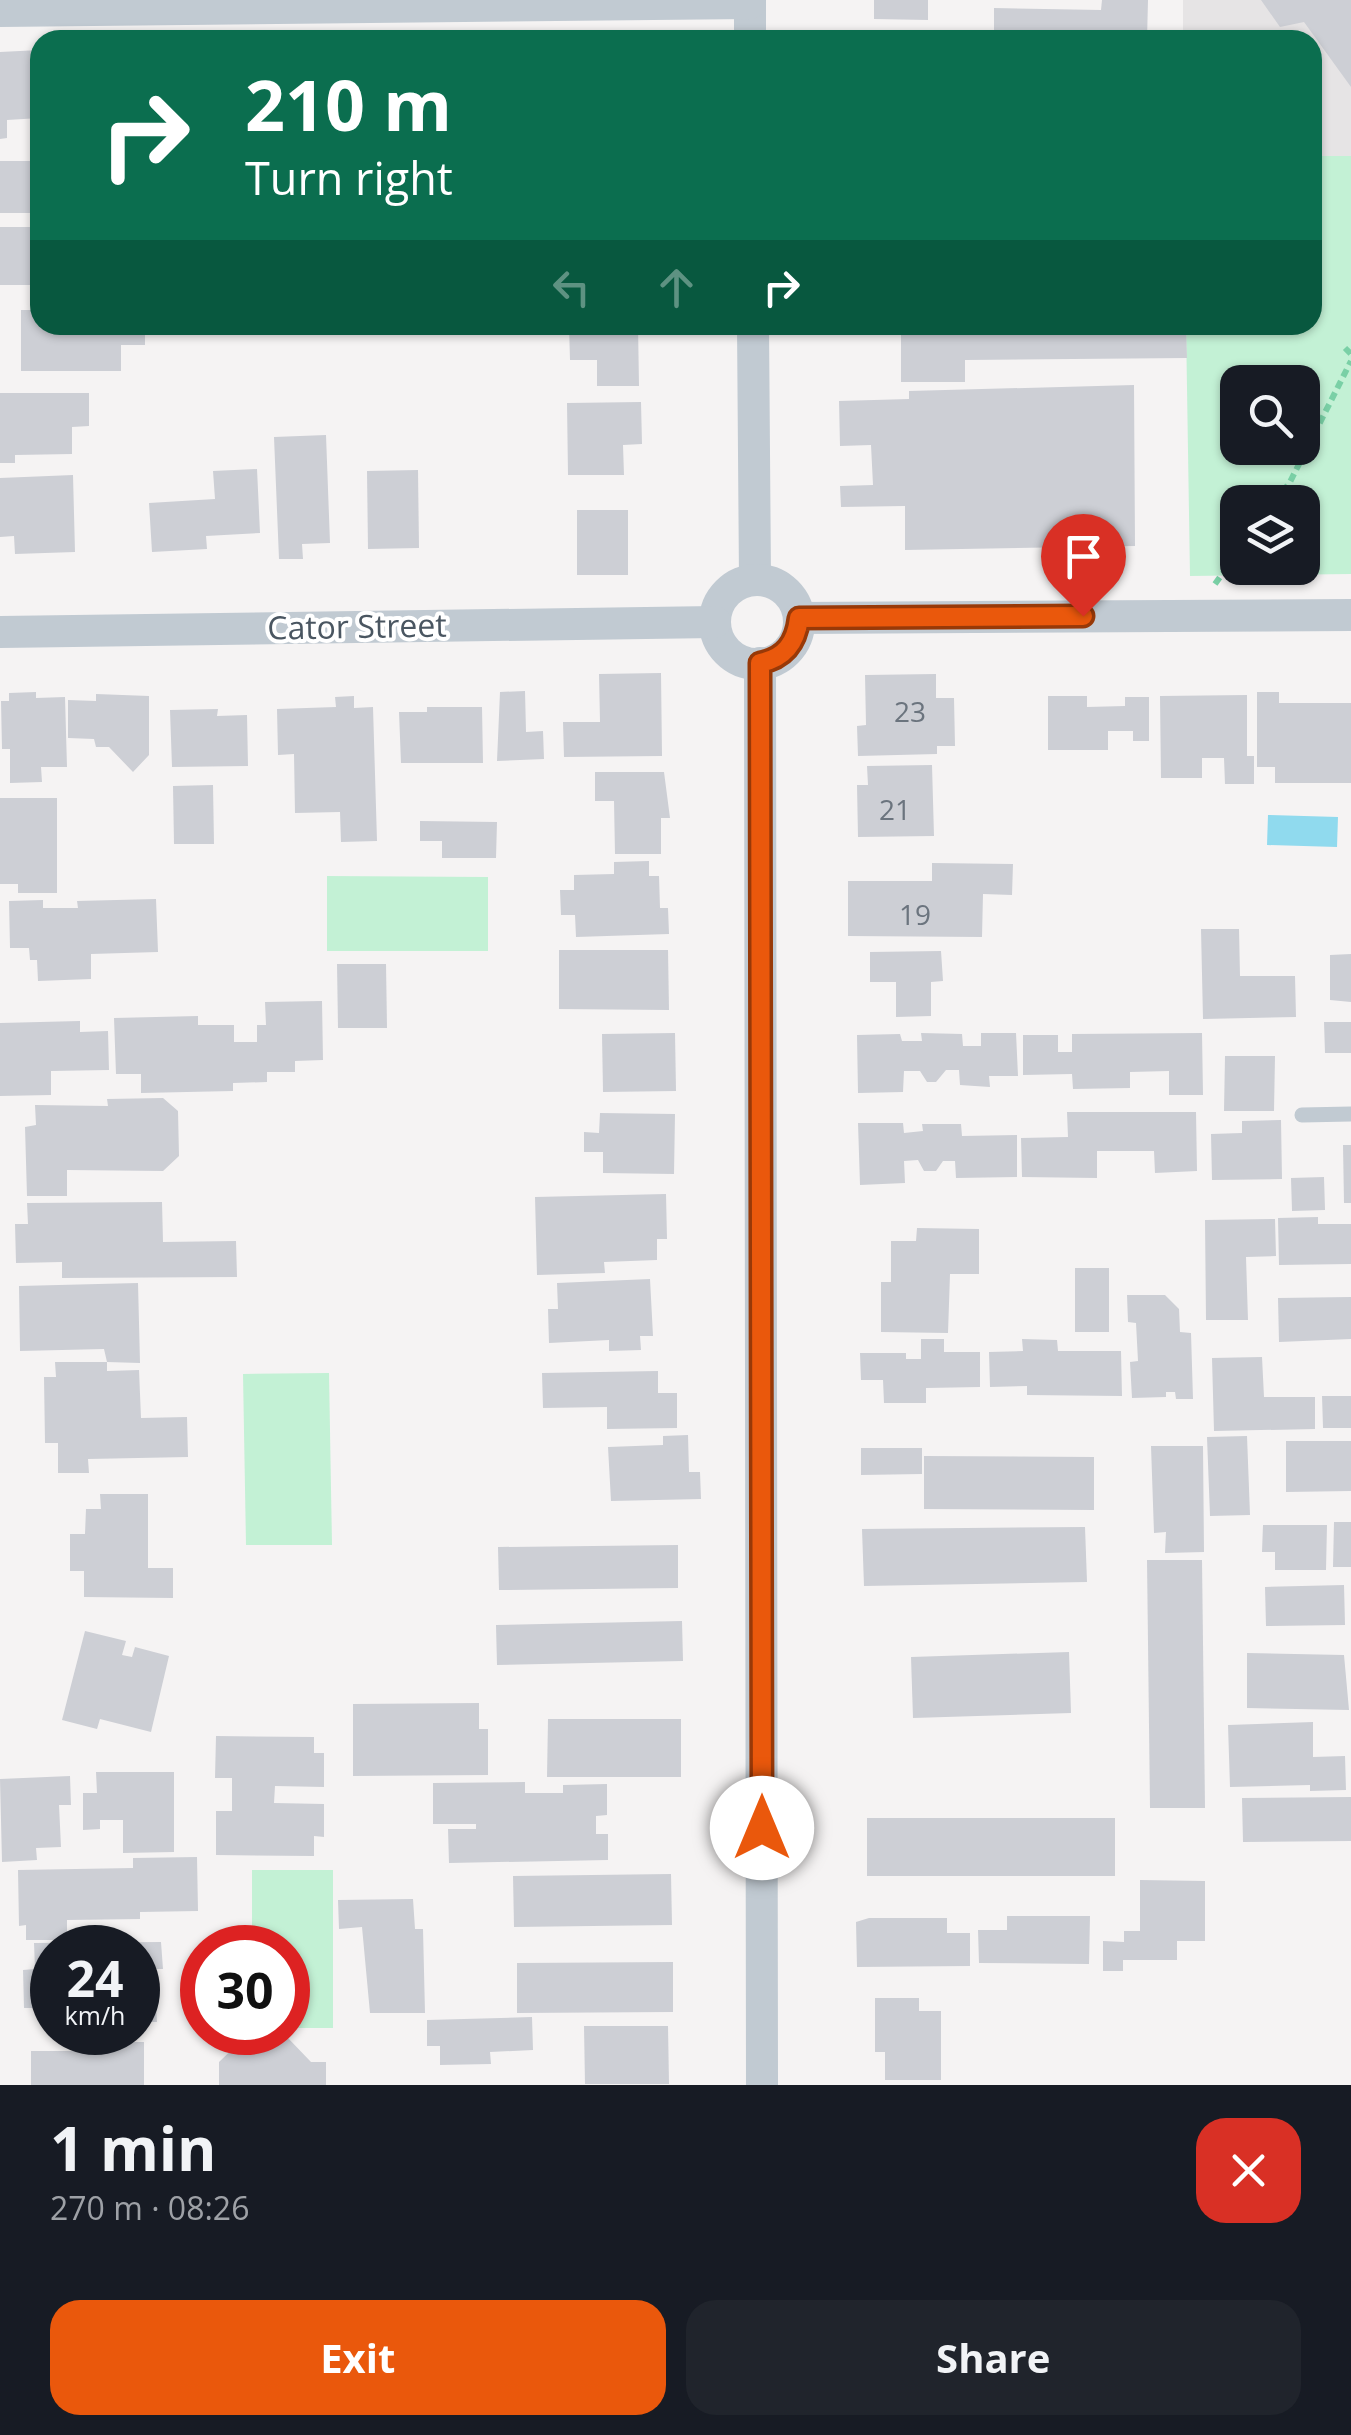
<!DOCTYPE html>
<html lang="en">
<head>
<meta charset="utf-8">
<style>
	:root { --surface:#171b24; --page:#20242c; --text:#f1f3f6; --muted:#9ea1a6; --accent:#ea580c }
	body { margin:0; font-family:"Open Sans",sans-serif; background:var(--page); color:var(--text); height:100vh; display:flex; flex-direction:column; font-size:38px; white-space:nowrap }
	* { box-sizing:border-box; margin:0 }
	p { font-size:32px; color:var(--muted) }
	.icon { flex:none; width:55px; height:55px; fill:none; stroke:currentColor; stroke-width:2; stroke-linecap:round; stroke-linejoin:round }
	.map { position:relative; height:2085px; overflow:hidden }
	.drawer { display:flex; flex-direction:column; background:var(--surface); flex:1 }
	.drawer>* { flex:none }
	.hud { position:absolute; left:30px; top:30px; width:1292px; height:305px; border-radius:30px; box-shadow:0 2px 8px #0004; background:#0b6e4f; color:#fff; overflow:hidden }
	.controls { position:absolute; left:1220px; top:365px; display:grid; gap:20px }
	.controls a { display:grid; place-items:center; width:100px; height:100px; border-radius:20px; background:var(--surface); box-shadow:0 2px 8px #0004; font-size:50px }
	.speed { position:absolute; left:30px; top:1925px; display:flex; gap:20px; font-size:50px; font-weight:700; text-align:center }
	.speed>* { display:grid; place-content:center; width:130px; height:130px; border-radius:50%; background:var(--surface); box-shadow:0 2px 8px #0004; line-height:1 }
	.speed small { font-size:25px; font-weight:400 }
	.speed .limit { border:15px solid #d22; background:#fff; color:#111 }
	.pin { position:absolute; display:grid; place-items:center; width:85px; height:85px; color:#fff; margin:-102px -42px; border-radius:50% 50% 50% 0; rotate:-45deg; box-shadow:0 0 10px #0007 }
	.pin .icon { rotate:45deg }
	.me { position:absolute; width:110px; margin:-55px; rotate:0deg; stroke-linejoin:round; filter:drop-shadow(0 0 8px #0008) }
	.turn { display:flex; align-items:center; gap:35px; height:210px; padding:0 50px; font-size:45px }
	.turn .icon { width:130px; height:130px; stroke-width:2.5 }
	.turn b { display:block; font-size:70px; line-height:85px }
	.lanes { display:flex; align-items:center; height:95px; padding:0 50px; background:#0003; justify-content:center; gap:50px; direction:ltr }
	.lanes .off { opacity:.35 }
	.round { display:grid; place-items:center; flex:none; width:105px; height:105px; border-radius:30px; background:var(--page) }
	.head { display:flex; align-items:center; justify-content:space-between; height:170px; padding:0 50px }
	h1 { font-size:60px; font-weight:700; line-height:75px }
	.action { display:flex; gap:20px; margin-top:auto; padding:20px 50px }
	.action a { flex:1; height:115px; border-radius:30px; background:var(--accent); color:#fff; font-size:40px; font-weight:700; line-height:115px; text-align:center }
	.action a+a { background:var(--page); color:var(--text) }
	.map>svg:first-child { display:block }
	.education { fill:#e6e4e5 }
	.green { fill:#c3f1d5; fill-rule:evenodd }
	.water { fill:#90daee }
	.building { fill:#cdcfd5 }
	.lines { fill:none; stroke-linecap:round; stroke-linejoin:round }
	.path { stroke:#7ad0a6; stroke-width:6; stroke-dasharray:8 5; stroke-linecap:butt }
	.service { stroke:#c1cad2; stroke-width:15 }
	.minor { stroke:#c1cad2; stroke-width:32 }
	.route-casing { stroke:#983908; stroke-width:25 }
	.route { stroke:#ea580c; stroke-width:18 }
	.labels { text-anchor:middle; stroke-width:8; stroke-linejoin:round; paint-order:stroke }
	.number-label { font-size:28px; fill:#6b747e }
	.street-label { font-size:32px; fill:#4a5661; stroke:#fff }
</style>
</head>
<body>
<div class="map">
<svg width="1351" height="2085" viewBox="0 0 1351 2085">
	<rect width="100%" height="100%" fill="#f5f3f3"/>
	<path class="education" d="M1183,0H1351V156H1313L1312,40H1183Z"/>
	<g class="green">
		<path d="M1313,156H1351V574L1190,576L1186,325H1312ZM1238,382H1302V448H1238ZM1238,502H1302V568H1238Z"/>
		<path d="M327,876L488,877V951H327Z"/>
		<path d="M329,1373L332,1545H246L243,1374Z"/>
		<path d="M252,1870H333V2028H288V1948L252,1947Z"/>
	</g>
	<path class="water" d="M1268,815L1338,817L1337,847L1267,845Z"/>
	<g class="building">
		<path d="M874,0H928V20L874,19Z"/>
		<path d="M1102,0H1148L1147,40H994V8L1101,10Z"/>
		<path d="M1261,0H1351V87L1304,22L1280,27Z"/>
		<path d="M40,50V118L7,120V138L0,139V52Z"/>
		<path d="M0,161H33L34,213H0Z"/>
		<rect x="0" y="227" width="40" height="58"/>
		<path d="M21,310H40V325H145V345H121V371H21Z"/>
		<path d="M638,325L639,386H597V360H570L569,326Z"/>
		<path d="M901,325H1186L1187,358L965,360V382H901Z"/>
		<path d="M1134,385L1135,546L905,550V506L841,507L840,486L873,485L871,445L840,446L839,401L909,399V391Z"/>
		<path d="M0,393H89V426L72,427V454L15,455V463H0Z"/>
		<path d="M641,402L642,444L623,445L624,475H568L567,403Z"/>
		<path d="M326,435L330,543L302,544L303,559H279L274,437Z"/>
		<path d="M257,469L260,533L206,536L207,549L152,552L149,503L215,499L213,471Z"/>
		<path d="M418,470L419,548L368,549L367,471Z"/>
		<path d="M73,475L75,552L15,554L14,536L0,537V478Z"/>
		<rect x="577" y="510" width="51" height="65"/>
		<path d="M661,673L662,756L564,757L563,722H600L599,674Z"/>
		<path d="M936,674V698H954L955,746H937V754L858,756L857,726L866,725L865,675Z"/>
		<path d="M525,691L526,732L543,731L544,759L497,761L500,692Z"/>
		<path d="M36,692V698L65,697L67,767H41L42,782L10,783V749H2L1,701H9V693Z"/>
		<path d="M1257,692H1279V703H1351V783H1275V767H1257Z"/>
		<path d="M96,694L149,696V755L133,772L109,747H96L94,739L68,738V700L96,701Z"/>
		<path d="M1247,695V756H1254V784H1225L1224,758H1202V778H1161L1160,696Z"/>
		<path d="M354,696V708L373,707L377,841L341,842L340,812L295,813L294,754L278,755L277,709L336,707L335,697Z"/>
		<path d="M1048,696H1087V707L1125,706V697H1149V741H1133V731H1108V750H1048Z"/>
		<path d="M427,707H482L483,763H401L399,712H427Z"/>
		<path d="M218,709L217,716L247,715L248,766L172,767L170,710Z"/>
		<path d="M932,765L934,836L858,837L857,785H868L867,766Z"/>
		<path d="M595,772H664L670,818H661V854H615L614,801H595Z"/>
		<path d="M213,785L214,844H174L173,786Z"/>
		<path d="M0,798H57V893H18V884H0Z"/>
		<path d="M420,821L497,822L496,858H442V841H420Z"/>
		<path d="M649,861V876H659L660,908H668L669,934L576,937L575,915H561L560,890H574V875L614,874V862Z"/>
		<path d="M932,863L1013,864L1012,895L983,894L982,937L848,936V881H932Z"/>
		<path d="M156,899L158,952L91,954V979L38,981L37,960H30L29,948H10L9,901L43,900V908H78L77,901Z"/>
		<path d="M1201,929H1239L1240,976H1295L1296,1017L1203,1019Z"/>
		<path d="M559,950H668L669,1010L559,1009Z"/>
		<path d="M941,951L943,981L931,982V1016L896,1017V982H870V952Z"/>
		<path d="M1351,954V1002L1330,1000V955Z"/>
		<path d="M337,964H386L387,1028H338Z"/>
		<path d="M322,1001L323,1060L295,1061V1072H267V1082L233,1083V1091L141,1093V1074H116L114,1018L198,1016V1025H234V1042H257V1025H266L265,1002Z"/>
		<path d="M80,1021V1032L108,1031L109,1070L51,1071V1095L0,1096V1023Z"/>
		<path d="M1324,1022H1351V1053H1325Z"/>
		<path d="M675,1033L676,1091L603,1092L602,1034Z"/>
		<path d="M921,1033L962,1034L963,1046H981V1033H1016L1018,1076H989L990,1087L960,1085L959,1070H946L936,1082H927L920,1071H904L903,1092L858,1093L857,1035L900,1034L902,1041H922Z"/>
		<path d="M1202,1033L1203,1095H1169V1071L1130,1072V1088L1073,1089L1072,1074L1023,1075V1035H1058V1052H1072V1034Z"/>
		<path d="M1225,1056H1275L1274,1111H1224Z"/>
		<path d="M163,1098L178,1111L179,1156L163,1171L67,1170V1196H27L25,1127L36,1125L35,1105L108,1106L107,1099Z"/>
		<path d="M1067,1112H1196L1197,1171L1155,1173L1154,1151H1097V1178L1022,1177L1021,1138L1068,1137Z"/>
		<path d="M600,1113L675,1114L674,1174L603,1173V1152H584V1132L599,1133Z"/>
		<path d="M1281,1120L1282,1179L1212,1180L1211,1134L1242,1133V1121Z"/>
		<path d="M858,1123H903L904,1133L923,1131L922,1124H961L962,1136L1017,1135V1177L956,1178L955,1161H943L936,1171H924L918,1160L904,1161L905,1183L860,1185Z"/>
		<path d="M1343,1145H1351V1203H1344Z"/>
		<path d="M1324,1177L1325,1210L1292,1211L1291,1178Z"/>
		<path d="M666,1194L667,1239H657V1260L604,1262L605,1273L537,1275L535,1197Z"/>
		<path d="M162,1202L163,1242L236,1241L237,1277L62,1278V1262L16,1263L15,1224H28L27,1203Z"/>
		<path d="M1318,1217V1224H1351V1264L1279,1265L1278,1218Z"/>
		<path d="M1275,1219L1276,1256L1246,1257L1248,1320H1206L1205,1220Z"/>
		<path d="M917,1228L979,1229V1274H950L948,1333L881,1332V1282H891V1241H916Z"/>
		<rect x="1075" y="1268" width="34" height="64"/>
		<path d="M650,1279L653,1336H640L641,1350L609,1351V1340L549,1343L548,1309H558L557,1283Z"/>
		<path d="M138,1283L140,1363L107,1362L104,1349L20,1351L19,1286Z"/>
		<path d="M1127,1295H1165L1179,1309L1180,1332L1191,1333L1193,1399H1176L1175,1392H1166V1397L1132,1398L1130,1362L1138,1361L1136,1323L1128,1322Z"/>
		<path d="M1351,1297V1339L1279,1342L1278,1298Z"/>
		<path d="M921,1339H944V1352H980V1387L926,1388V1403H884L883,1380H861L860,1353H906V1359H921Z"/>
		<path d="M1022,1339L1057,1340L1058,1351H1121L1122,1396L1027,1395V1386L990,1387L989,1352L1023,1351Z"/>
		<path d="M1262,1357L1264,1397H1315V1429L1214,1431L1212,1358Z"/>
		<path d="M55,1362H107V1371L139,1370L141,1418L187,1417L188,1457L88,1459L89,1473H58V1443H45L44,1377H56Z"/>
		<path d="M658,1371V1393H677V1428L607,1429V1407L543,1408L542,1373Z"/>
		<path d="M1322,1396H1351V1428H1323Z"/>
		<path d="M688,1435L689,1472H700L701,1499L611,1501L608,1447L663,1445V1436Z"/>
		<path d="M1247,1436L1250,1515L1210,1516L1207,1437Z"/>
		<path d="M1286,1441H1351V1491L1286,1492Z"/>
		<path d="M1151,1446H1203L1204,1552L1165,1553L1166,1532L1154,1533Z"/>
		<path d="M861,1448H922V1474L861,1475Z"/>
		<path d="M924,1456L1094,1457V1510L924,1509Z"/>
		<path d="M100,1494H148V1568H173V1598L84,1597V1571H70V1534H85L86,1509H101Z"/>
		<path d="M1334,1522H1351V1567H1333Z"/>
		<path d="M1263,1525H1327L1326,1570H1275V1552H1262Z"/>
		<path d="M1085,1527L1087,1582L864,1586L862,1529Z"/>
		<path d="M678,1545V1588L499,1590L498,1547Z"/>
		<path d="M1147,1560H1202L1205,1808H1150Z"/>
		<path d="M1344,1585L1345,1625L1266,1626L1265,1587Z"/>
		<path d="M682,1621L683,1661L497,1665L496,1625Z"/>
		<path d="M85,1631L126,1641L122,1655L132,1657L135,1647L169,1656L151,1732L100,1719L97,1729L62,1720Z"/>
		<path d="M1069,1652L1071,1713L913,1718L911,1657Z"/>
		<path d="M1247,1653L1344,1655L1349,1710L1247,1708Z"/>
		<path d="M479,1703V1729H488V1775L353,1776V1704Z"/>
		<path d="M548,1719H681V1777H547Z"/>
		<path d="M1313,1722V1757L1345,1756L1346,1790L1310,1791V1785L1230,1787L1228,1725Z"/>
		<path d="M216,1736L314,1737V1753H324V1787L275,1786L274,1803L324,1804V1837L314,1836V1856L216,1855V1811H232V1778H215Z"/>
		<path d="M96,1772H174V1852L123,1853V1820H100V1829L83,1830V1793H97Z"/>
		<path d="M70,1776L71,1805H59L61,1847L36,1848L37,1860L2,1862L0,1779Z"/>
		<path d="M525,1782V1793H563V1785L607,1784V1815L596,1816V1834H608V1860L449,1863L448,1829H476V1824H433V1783Z"/>
		<path d="M1351,1797V1841L1243,1842L1242,1798Z"/>
		<rect x="867" y="1818" width="248" height="58"/>
		<path d="M197,1857L198,1911L140,1912V1919L67,1920V1940H26V1925L19,1926L18,1870L133,1868V1858Z"/>
		<path d="M671,1874L672,1925L514,1927L513,1876Z"/>
		<path d="M1140,1880L1205,1881V1941H1177V1960H1123V1971H1103V1941L1124,1942V1931H1140Z"/>
		<path d="M413,1899L415,1929H423L425,2013H370L362,1927L339,1929L338,1900Z"/>
		<path d="M1007,1916H1090L1089,1964L979,1963L978,1930H1007Z"/>
		<path d="M869,1918H947V1933H970V1966L857,1967L856,1922Z"/>
		<path d="M161,1942L163,1969H154L157,2022H138V1948H52V2008H24L23,1970L35,1969L34,1943Z"/>
		<path d="M673,1962V2012L517,2013V1963Z"/>
		<path d="M875,1998H919V2011H941V2080H885V2052H875Z"/>
		<path d="M532,2017L533,2050L490,2052L491,2064L440,2065V2046H427V2020Z"/>
		<path d="M584,2026H668L669,2084H585Z"/>
		<path d="M245,2037H287L311,2062H326V2085H219V2062Z"/>
		<path d="M108,2042H144V2085H31V2051H108Z"/>
	</g>
	<g class="lines">
		<g class="path">
			<path d="M1345,348L1351,354"/>
			<path d="M1275,502L1290,482L1351,361"/>
			<path d="M1215,584L1238,552"/>
		</g>
		<path class="service" d="M1302,1115L1351,1114"/>
		<g class="minor">
			<path d="M750,0V40"/>
			<path d="M0,11L750,3"/>
			<path d="M753,325L755,580"/>
			<circle cx="757" cy="622" r="42"/>
			<path d="M799,618L1351,615"/>
			<path d="M0,632L715,622"/>
			<path d="M760,663L762,2085"/>
		</g>
	</g>
	<g class="lines">
		<defs>
			<path id="route" d="M762,1828L760,663C785,658 796,643 799,618L1083,616"/>
		</defs>
		<use href="#route" class="route-casing"/>
		<use href="#route" class="route"/>
	</g>
	<g class="labels">
		<g class="number-label">
			<text x="910" y="722">23</text>
			<text x="895" y="820">21</text>
			<text x="915" y="925">19</text>
		</g>
		<g class="street-label">
			<text transform="translate(357 627) rotate(-1)" y="11">Cator Street</text>
		</g>
	</g>
</svg>
<div class="controls">
<a><svg class="icon" aria-label="search" viewBox="0 0 24 24"><circle cx="10" cy="10" r="6"/><path d="M15 15l6 6"/></svg></a>
<a><svg class="icon" aria-label="layers" viewBox="0 0 24 24"><path d="M12 4l9 5-9 5-9-5zM3 14l9 5 9-5"/></svg></a>
</div>
<div class="speed"><div>24<small>km/h</small></div><div class="limit">30</div></div>
<div class="pin" style="left:1083px;top:616px;background:#d93025"><svg class="icon" aria-label="arrive" viewBox="0 0 24 24"><path d="M6 21V4h12l-3 4 3 4H6"/></svg></div>
<svg class="me" style="left:762px;top:1828px" viewBox="-20 -20 40 40"><circle r="19" fill="#fff"/><path d="M0-13L10 11 0 6-10 11z" fill="#ea580c"/></svg>
<div class="hud">
<div class="turn"><svg class="icon" aria-label="right" viewBox="0 0 24 24"><path d="M7 20v-9h11M14 6l5 5-5 5"/></svg><div><b>210 m</b>Turn right</div></div>
<div class="lanes"><svg class="icon off" aria-label="left" viewBox="0 0 24 24"><path d="M17 20v-9H6M10 6l-5 5 5 5"/></svg><svg class="icon off" aria-label="ahead" viewBox="0 0 24 24"><path d="M12 20V5M6 11l6-6 6 6"/></svg><svg class="icon" aria-label="right" viewBox="0 0 24 24"><path d="M7 20v-9h11M14 6l5 5-5 5"/></svg></div>
</div>
</div>
<section class="drawer">
<div class="head"><div><h1>1 min</h1><p>270 m · 08:26</p></div><a class="round" style="background:#d93025;color:#fff"><svg class="icon" aria-label="close" viewBox="0 0 24 24"><path d="M6 6l12 12M18 6L6 18"/></svg></a></div>
<div class="action"><a>Exit</a><a>Share</a></div>
</section>
</body>
</html>
